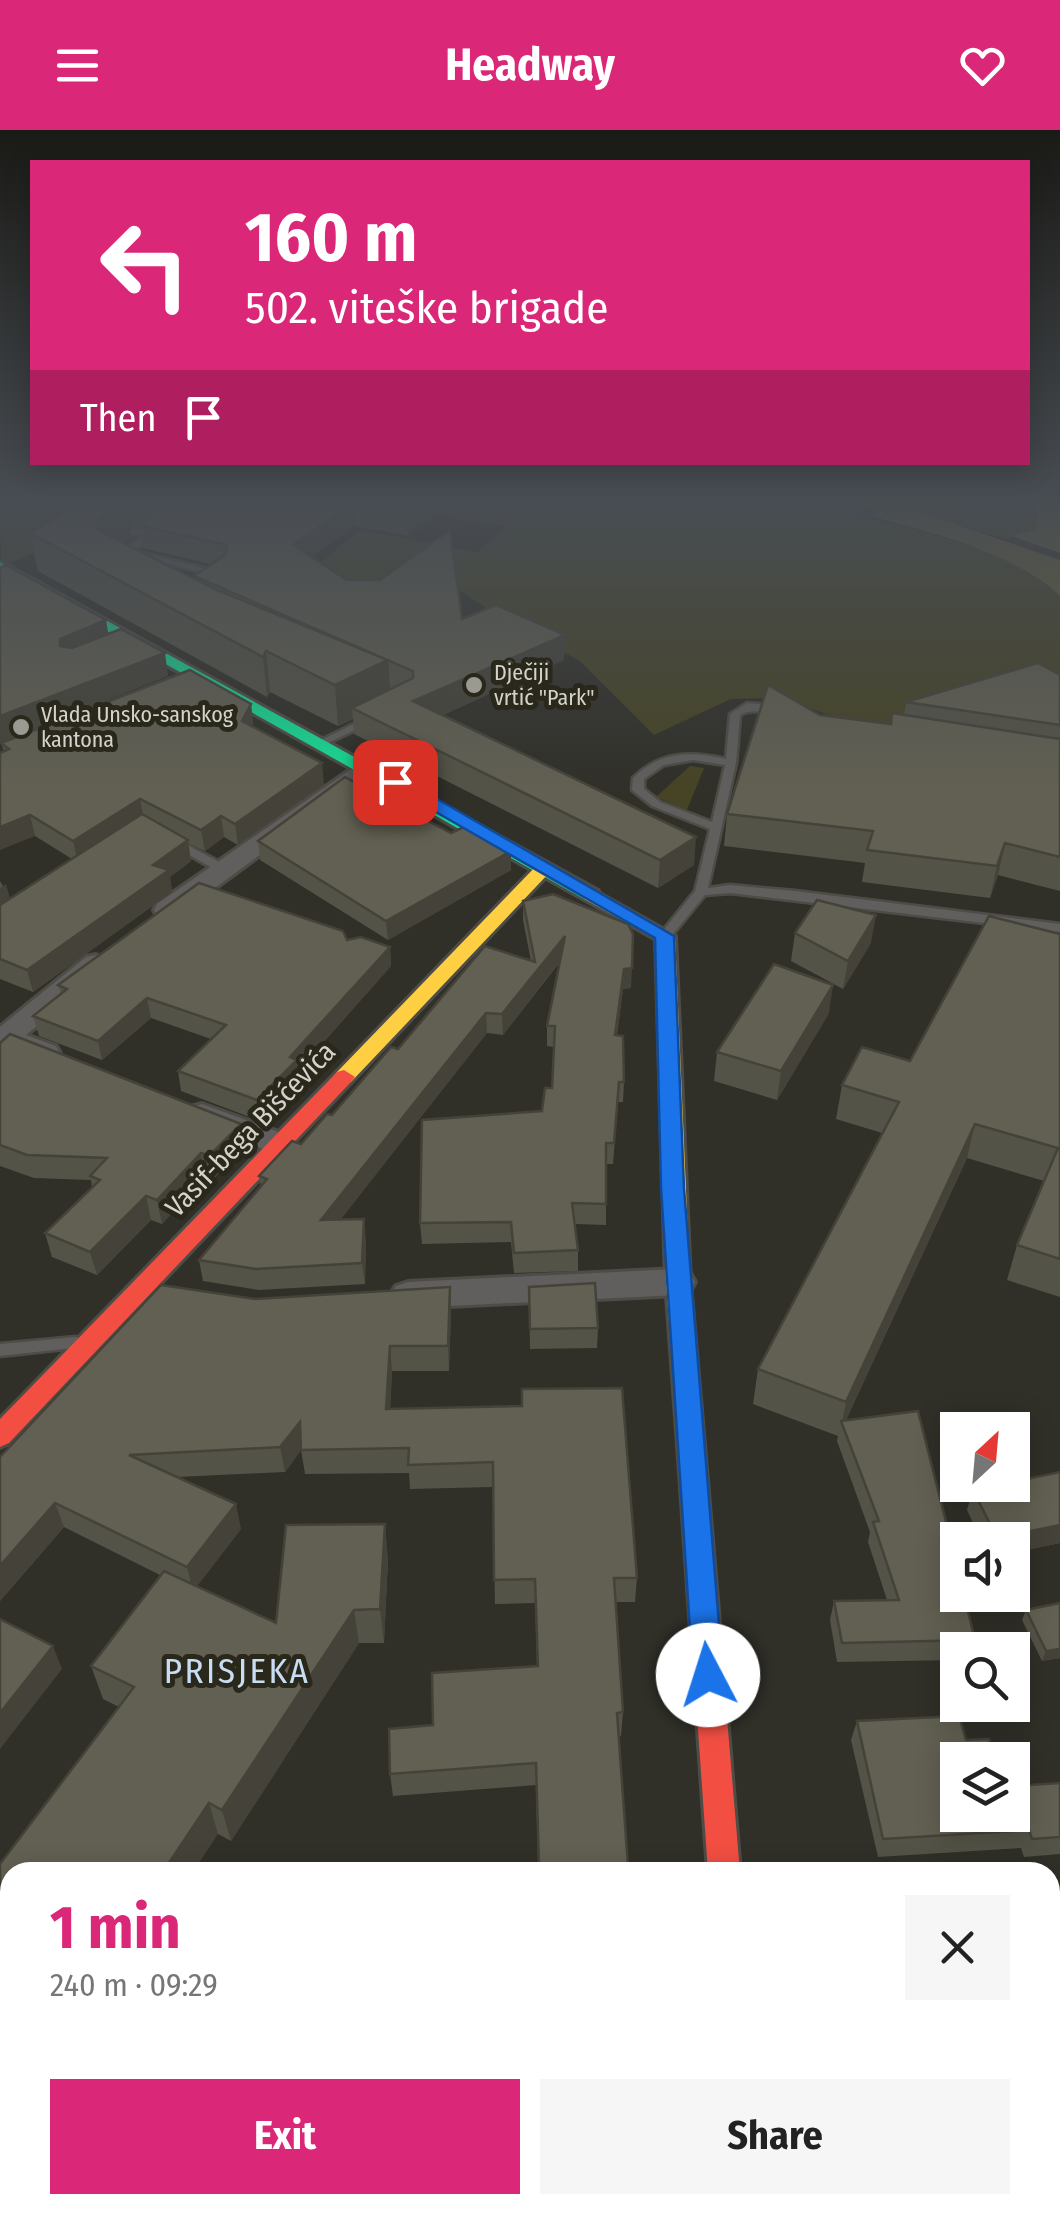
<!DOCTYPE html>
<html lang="en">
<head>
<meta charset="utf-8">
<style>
	:root { --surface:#fff; --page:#f6f6f6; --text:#222; --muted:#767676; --accent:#db2777 }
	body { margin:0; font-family:"Fira Sans Condensed",sans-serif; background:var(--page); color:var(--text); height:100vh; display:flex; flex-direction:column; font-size:38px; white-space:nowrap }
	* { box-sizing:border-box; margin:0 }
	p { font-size:32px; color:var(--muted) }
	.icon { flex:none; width:55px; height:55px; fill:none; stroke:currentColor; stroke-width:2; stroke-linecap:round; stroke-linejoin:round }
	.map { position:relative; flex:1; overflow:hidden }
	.sheet { position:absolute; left:0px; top:1732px; width:1060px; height:352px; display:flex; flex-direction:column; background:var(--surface); border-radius:30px 30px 0 0; box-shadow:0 5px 25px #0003 }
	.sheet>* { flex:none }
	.guide { position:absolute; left:30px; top:30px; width:1000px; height:305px; border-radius:0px; box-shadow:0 5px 25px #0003; background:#db2777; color:#fff; overflow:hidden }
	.needle { width:65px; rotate:26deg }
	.tools { position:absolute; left:940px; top:1282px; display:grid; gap:20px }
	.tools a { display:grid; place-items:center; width:90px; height:90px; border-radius:0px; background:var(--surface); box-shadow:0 5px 25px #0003; font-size:50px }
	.pin { position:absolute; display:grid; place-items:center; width:85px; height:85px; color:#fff; margin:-42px; border-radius:20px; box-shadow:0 5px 15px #0006 }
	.me { position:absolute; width:110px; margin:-55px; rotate:355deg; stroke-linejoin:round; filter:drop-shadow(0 0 8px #0008) }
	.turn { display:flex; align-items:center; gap:35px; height:210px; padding:0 50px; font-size:45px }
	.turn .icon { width:130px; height:130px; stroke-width:2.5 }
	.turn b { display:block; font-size:70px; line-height:85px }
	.then { display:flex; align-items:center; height:95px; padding:0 50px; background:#0003; gap:20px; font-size:38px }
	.round { display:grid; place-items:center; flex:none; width:105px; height:105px; border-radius:0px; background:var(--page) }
	.overview { display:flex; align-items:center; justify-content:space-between; height:170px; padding:0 50px }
	h1 { font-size:60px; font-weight:700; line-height:75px; color:var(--accent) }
	.action { display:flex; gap:20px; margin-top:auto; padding:20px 50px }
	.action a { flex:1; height:115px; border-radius:0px; background:var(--accent); color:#fff; font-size:40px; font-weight:700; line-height:115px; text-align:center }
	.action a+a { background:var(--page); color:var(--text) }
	header { display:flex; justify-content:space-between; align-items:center; height:130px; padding:0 50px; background:var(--accent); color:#fff; font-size:45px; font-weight:700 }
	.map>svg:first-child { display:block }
	.green { fill:#464424 }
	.water { fill:#6b6633 }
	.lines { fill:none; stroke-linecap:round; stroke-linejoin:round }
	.canal { fill:#6b6633; fill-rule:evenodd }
	.lane-casing { stroke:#4d4c46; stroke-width:5 }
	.street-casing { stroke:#4d4c46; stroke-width:6 }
	.fast-casing { stroke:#4d4c46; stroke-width:6 }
	.slow-casing { stroke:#4d4c46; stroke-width:6 }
	.jam-casing { stroke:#4d4c46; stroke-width:6 }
	.lane { fill:#605f5d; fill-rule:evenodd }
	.street { fill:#605f5d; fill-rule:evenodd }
	.fast { fill:#16e098; fill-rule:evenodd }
	.slow { fill:#ffcf43; fill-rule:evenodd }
	.jam { fill:#f24e42; fill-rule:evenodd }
	.wall { fill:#545347; fill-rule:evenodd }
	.shaded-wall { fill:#454339 }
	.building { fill:#626052; stroke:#454339; stroke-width:2.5 }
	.route { fill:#1a73e8; stroke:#114b97; stroke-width:2.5 }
	.poi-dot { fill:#9b9a92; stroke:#29281b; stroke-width:4 }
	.labels { text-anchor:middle; stroke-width:10; stroke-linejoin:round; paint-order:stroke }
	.far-poi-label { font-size:22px; fill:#d4d3cb; stroke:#29281b; text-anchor:start }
	.street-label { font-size:28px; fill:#d4d3cb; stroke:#29281b }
	.near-neighbourhood-label { font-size:35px; letter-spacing:2.5px; fill:#c8dcf4; stroke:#29281b }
</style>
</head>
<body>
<header><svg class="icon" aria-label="menu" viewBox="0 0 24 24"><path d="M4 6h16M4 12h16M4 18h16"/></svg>Headway<svg class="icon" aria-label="heart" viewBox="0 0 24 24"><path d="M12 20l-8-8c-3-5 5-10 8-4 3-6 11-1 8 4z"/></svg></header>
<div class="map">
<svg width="1060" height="2083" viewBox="0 0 1060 2083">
	<rect width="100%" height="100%" fill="#302f28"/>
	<g class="green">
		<path d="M0,371H125L36,422L1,436Z"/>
		<path d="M423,371H853L855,385C922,403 1008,416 1060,466V563L935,606L856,595L782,568L731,569L654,605L580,531L510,494L458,459L386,455L289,460L360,400L478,422L505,397L411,381Z"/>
		<path d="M971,371H1029L1039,383L1034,400L1005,409L912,380Z"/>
		<path d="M690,636L704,638L687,680L656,667Z"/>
		<path d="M1050,2057H1060V2083L801,2081L860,2075H1050Z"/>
	</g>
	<g class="water">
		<path d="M971,371L914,380L1060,430V466C1016,423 931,403 872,386L898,373Z"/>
		<path d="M1029,371H1060V423L1012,406L1034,400L1039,383Z"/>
	</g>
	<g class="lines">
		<path class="canal" d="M854,371H888L954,399L951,404H933Z"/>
		<defs>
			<g id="lane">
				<path d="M111,394L153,403V407L133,421L228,444L223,447L132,425L131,422L121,429H115V425L143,406L108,399V395Z"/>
				<path d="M747,573L779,576L784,579C771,587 755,576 740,585L736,633L708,758L730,755L795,761L1060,794V802L730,763L705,765L669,809H661V803L695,761L710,699L652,676L632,660L633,648C660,621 691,621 726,629L730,584ZM693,630L725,635L712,692L660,672L644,659V649L664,635Z"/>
				<path d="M368,587L373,590L372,592L326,614L317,612Z"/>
				<path d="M174,708L227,736L229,739L223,743L219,742L170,714V710Z"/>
				<path d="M76,1207L82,1209L84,1213L82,1217L0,1226V1214Z"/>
				<rect x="0" y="2011" width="10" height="24"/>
				<rect x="47" y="2075" width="26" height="8"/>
			</g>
			<g id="street">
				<path d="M366,629L374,631V641L177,786H157L154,780L157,774Z"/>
				<path d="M96,825L110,833L106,839L26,905L56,916L60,923L56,930L45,932L0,917V897L86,827Z"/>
				<path d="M202,974L287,1005L292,1013L287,1021L276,1024L191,991L186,984L191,977Z"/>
				<path d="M678,1139L690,1143L695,1152L690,1161L678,1165L408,1178L396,1174L390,1165L396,1156L408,1152Z"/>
				<path d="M551,2075H668L665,2083H548Z"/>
			</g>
			<g id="fast">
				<path d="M0,432L598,761L600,765L598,769H584L0,441Z"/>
				<path d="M734,2075H772L774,2083H736Z"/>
			</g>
			<g id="slow">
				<path d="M545,732L554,737L551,741L351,952H337L333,947L337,942L539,733Z"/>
				<path d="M591,759L675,806L690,1152L704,1315L700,1323L691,1326L682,1323L678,1315L666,1152L656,809L584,769V761Z"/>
			</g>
			<g id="jam">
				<path d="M344,940L355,947L351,952L9,1313L0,1317V1289L337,942Z"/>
				<path d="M691,1304L700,1307L704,1315L740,1742H708L678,1315L682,1307Z"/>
			</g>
		</defs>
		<use href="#lane" class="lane-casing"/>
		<use href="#street" class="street-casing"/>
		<use href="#fast" class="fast-casing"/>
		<use href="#slow" class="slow-casing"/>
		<use href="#jam" class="jam-casing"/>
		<use href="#lane" class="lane"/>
		<use href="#street" class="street"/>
		<use href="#fast" class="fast"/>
		<use href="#slow" class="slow"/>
		<use href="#jam" class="jam"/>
	</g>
	<g class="wall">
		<path d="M86,371H455L408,406L355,396L312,427L347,450L462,489L564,530L442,585L694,735L658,758L354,604L353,589L338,596L270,562L267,567L38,441L30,403ZM130,395L140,397L143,418L211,434L194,446V449L125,413L132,408Z"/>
		<path d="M1060,545V761L998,745L990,768L862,752L865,733L724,716L727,684L820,585L891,594L904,585L906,572Z"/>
		<path d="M251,574L253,594L252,597L324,654L238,715L224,707L205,721L188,713L191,731L170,747L172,762L33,862L0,849V751L10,769L72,729L35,706L1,613Z"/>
		<path d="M451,703L511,721V740L388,810L260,730L258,711Z"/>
		<path d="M523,771L631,858L623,859L617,906L624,952L623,972H618L613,1034H606V1095L575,1094L578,1120V1141L514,1143L511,1112L422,1114L420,1093L542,981L552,958L554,917L547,916V896L560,832L503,905L487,903L340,1089L366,1110L365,1154L259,1160L203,1151L199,1130L261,1057L259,1046L301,1014L398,919L531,831L523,790Z"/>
		<path d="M795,803L871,813L843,859L791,831Z"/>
		<path d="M1060,804V1167L1007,1150L1017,1115L1044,1051L967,1028L846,1290L975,1510L972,1520H958V1530L837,1532L830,1490L834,1471L887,1470L868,1412L870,1402L837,1311L838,1306L753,1274L758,1239L882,1003L836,989L842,955L910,931Z"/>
		<path d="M347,810L390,817L391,836L298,941L300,950L260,991L181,961L178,941L211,909L151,888L102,930L39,906L33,886L61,864L58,855Z"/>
		<path d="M829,883L777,970L714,951L717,922Z"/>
		<path d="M0,913L245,1017L213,1049L205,1046L162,1094L151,1090L97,1145L52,1127L45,1103L92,1057L91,1050L34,1048L0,1036Z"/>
		<path d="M529,1157L598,1198L597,1218L530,1219Z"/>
		<path d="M255,1169L451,1182L449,1241H392L390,1279L522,1276L637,1448L635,1472H616L623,1582L621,1606H619L627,1742H538L536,1655L393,1666L390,1644L433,1595L537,1536L535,1473L495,1474L493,1357L410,1359L409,1343L305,1344L301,1320L285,1342L177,1347L241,1399L197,1456L276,1493L388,1429L384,1513H359L231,1711L218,1704L10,1742V2009L0,2007V1734L119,1577L103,1569L91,1536L160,1445L64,1397L0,1471V1327Z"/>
		<path d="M973,1360L1060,1413L1012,1423V1410H981L967,1380Z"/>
		<path d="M1026,1480L1060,1528L1042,1531L1022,1490Z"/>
		<path d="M857,1591L958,1685L1060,1653V1724L1024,1727L1021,1718L878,1727L851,1610Z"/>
		<path d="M1060,1880V2052L1050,2053V1881Z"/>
	</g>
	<g class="shaded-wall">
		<path d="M126,371L132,408L105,427L98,400V390Z"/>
		<path d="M423,371H455L408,406L407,383Z"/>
		<path d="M354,373L355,396L295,439L293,415Z"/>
		<path d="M106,490L110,514L65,540L60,509Z"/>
		<path d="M565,505L564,530L415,598L413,571Z"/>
		<path d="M266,521L270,562L267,567L263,527Z"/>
		<path d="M165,523L168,546L0,613V586Z"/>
		<path d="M388,530L391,570L352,578L353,589L338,596L335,555Z"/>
		<path d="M251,574L253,594L245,611L242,591Z"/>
		<path d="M322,633L324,654L238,715L235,694Z"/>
		<path d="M140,669L144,690L78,732L73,711Z"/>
		<path d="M30,685L35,706L0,720V697Z"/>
		<path d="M221,686L224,707L205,721L201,700Z"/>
		<path d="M696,707L694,735L658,758L660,730Z"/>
		<path d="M188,710L191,731L170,747L172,762L33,862L27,840L153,735Z"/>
		<path d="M1005,713L998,745L990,768L997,736Z"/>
		<path d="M511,721V740L388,810L386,791Z"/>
		<path d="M6,754L12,775L0,784V758Z"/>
		<path d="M876,785L871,813L843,859L848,831Z"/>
		<path d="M565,806L564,826L503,905L502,884Z"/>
		<path d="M390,817L391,836L298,941L300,950L260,991L257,970L290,927Z"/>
		<path d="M632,838L631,858L623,859L614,926L615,905L624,839Z"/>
		<path d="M833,855L829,883L777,970L781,941Z"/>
		<path d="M147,868L151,888L102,930L98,911Z"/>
		<path d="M486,883L487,903L324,1111L321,1090Z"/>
		<path d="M241,994L245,1017L213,1049L209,1026Z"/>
		<path d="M975,994L967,1028L843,1297L842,1293L846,1272Z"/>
		<path d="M201,1023L205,1046L162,1094L157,1070Z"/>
		<path d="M146,1066L151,1090L97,1145L90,1122Z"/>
		<path d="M364,1089L366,1110L365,1154L362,1133Z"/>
		<path d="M450,1157L451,1182L449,1241L448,1216Z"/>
		<path d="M390,1216L392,1241L389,1304L386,1279Z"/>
		<path d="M300,1292L304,1316L285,1342L280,1317Z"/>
		<path d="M55,1373L64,1397L0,1471V1436Z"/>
		<path d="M236,1374L241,1399L193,1461L187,1437Z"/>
		<path d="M385,1394L388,1429L384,1513L380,1479Z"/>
		<path d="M1060,1395V1413L1012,1423V1410H996L997,1408Z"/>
		<path d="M354,1480L359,1513L231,1711L222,1680Z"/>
		<path d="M53,1516L62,1539L0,1619V1583Z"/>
		<path d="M1060,1519V1528L1042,1531L1046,1521Z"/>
		<path d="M209,1673L218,1704L193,1742H163Z"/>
		<path d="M10,1969V2009L0,1994V1984Z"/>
	</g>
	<g class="building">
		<path d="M86,371H126L98,390V400L217,460L388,530L335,555L266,521L263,527L30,403Z"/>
		<path d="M124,371H423L407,383L354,373L293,415L347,450H380L450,400L462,489L496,475L565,505L413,571L696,707L660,730L352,578L413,548V541L194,446L226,424L227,415L139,395L151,387L152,377Z"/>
		<path d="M6,435L106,490L60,509V516L72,518L121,499L165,523L0,586V438Z"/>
		<path d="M1038,533L1060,545V595L906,572Z"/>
		<path d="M190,540L251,574L242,591L322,633L235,694L221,686L201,700L140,669L73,711L30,685L0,697V623L9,619L1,613Z"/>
		<path d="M768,555L820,585L891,594L892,583L1060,609V727L1005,713L997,736L867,720L873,701L727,684Z"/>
		<path d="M345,647L451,703L466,696L511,721L386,791L258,711Z"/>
		<path d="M142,684L188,710L153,735L169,740L27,840L0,829V775Z"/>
		<path d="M199,753L343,801L347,810L361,807L390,817L290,927L297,930L257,970L178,941L226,895L147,868L98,911L33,886L67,859L58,855Z"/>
		<path d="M553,764L628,794L633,804L632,838L624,839L615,905L623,906L624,952H619L614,1013H606V1074L572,1073L578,1120L514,1123L511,1092L420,1093L422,990L542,981L545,958H552L555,896H547L565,806L502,884L486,883L321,1090L364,1089L362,1133L256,1139L199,1130L267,1049L259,1046L292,1011L301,1014L327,984L332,985L391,917L398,919L485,816L535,832L523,771Z"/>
		<path d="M817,770L876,785L848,831L795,803Z"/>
		<path d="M989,786L1060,804V1129L1017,1115L1058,1018L975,994L846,1272L758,1239L899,972L842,955L862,917L910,931Z"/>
		<path d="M774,834L833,855L781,941L717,922Z"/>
		<path d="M10,904L241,994L209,1026L201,1023L157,1070L146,1066L90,1122L45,1103L100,1050L90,1046L107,1028L27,1025L0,1015V913Z"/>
		<path d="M595,1153L598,1198L530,1199L529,1157Z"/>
		<path d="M161,1155L255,1169L450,1157L448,1216H390L386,1279L522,1276V1259L622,1258L637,1448H614L623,1582L617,1583L628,1736L539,1737L536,1633L390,1644L389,1599L433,1595L432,1543L538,1536L535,1449L494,1450L493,1332L408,1335L409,1318L301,1320L300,1292L280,1317L129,1325L236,1374L187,1437L55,1373L0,1436V1327Z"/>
		<path d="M918,1281L958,1439V1465H964L975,1510L842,1513L834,1471L899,1470L873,1392L879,1391L841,1291Z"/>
		<path d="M1060,1342V1395L997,1408L973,1360L998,1355H1012V1352Z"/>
		<path d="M385,1394L380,1479L354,1480L222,1680L209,1673L163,1742H10V1969L0,1984V1734L134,1557L91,1536L164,1441L276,1493L286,1395Z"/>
		<path d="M1060,1473V1519L1046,1521L1026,1480Z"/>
		<path d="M0,1489L53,1516L0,1583Z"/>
		<path d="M959,1586L966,1610L989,1609L995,1630H958V1685H1012V1656L1060,1653V1707L1032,1709L1029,1700L883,1709L857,1591Z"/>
		<path d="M1060,1880V2039L1050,2040V1881Z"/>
	</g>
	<linearGradient id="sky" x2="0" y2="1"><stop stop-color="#1a1a16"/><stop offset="0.56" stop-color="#484d53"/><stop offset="1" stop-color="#484d53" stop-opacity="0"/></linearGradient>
	<rect width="1060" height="662" fill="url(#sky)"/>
	<path class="route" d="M389,648H401L674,806L684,1058L723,1545L719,1554L708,1559L697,1554L693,1545L661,1058L655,808L389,655Z"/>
	<g class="poi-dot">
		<circle cx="474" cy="555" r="10"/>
		<circle cx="21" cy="597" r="10"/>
	</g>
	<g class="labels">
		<g class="far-poi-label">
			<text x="494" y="550">Dječiji<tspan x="494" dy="25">vrtić "Park"</tspan></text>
			<text x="41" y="592">Vlada Unsko-sanskog<tspan x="41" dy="25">kantona</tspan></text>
		</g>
		<g class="street-label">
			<text transform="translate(250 999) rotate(-46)" y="10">Vasif-bega Bišćevića</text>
		</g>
		<g class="near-neighbourhood-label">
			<text x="237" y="1553">PRISJEKA</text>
		</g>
	</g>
</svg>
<div class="tools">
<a><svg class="needle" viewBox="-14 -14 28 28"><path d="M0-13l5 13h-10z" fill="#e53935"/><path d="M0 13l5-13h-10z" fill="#767676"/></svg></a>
<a><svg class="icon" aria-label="sound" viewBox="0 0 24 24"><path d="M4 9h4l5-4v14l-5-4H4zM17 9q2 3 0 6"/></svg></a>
<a><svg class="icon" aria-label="search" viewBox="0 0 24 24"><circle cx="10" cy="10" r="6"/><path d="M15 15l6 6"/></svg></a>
<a><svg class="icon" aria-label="layers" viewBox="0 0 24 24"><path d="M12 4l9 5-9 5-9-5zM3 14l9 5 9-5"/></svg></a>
</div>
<div class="pin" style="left:395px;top:652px;background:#d93025"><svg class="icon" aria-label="arrive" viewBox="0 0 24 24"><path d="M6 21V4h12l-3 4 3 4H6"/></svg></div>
<svg class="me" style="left:708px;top:1545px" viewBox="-20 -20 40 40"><circle r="19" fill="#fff"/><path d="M0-13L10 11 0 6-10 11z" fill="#1a73e8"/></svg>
<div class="guide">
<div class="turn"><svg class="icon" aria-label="left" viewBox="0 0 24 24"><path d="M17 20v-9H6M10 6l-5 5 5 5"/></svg><div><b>160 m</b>502. viteške brigade</div></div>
<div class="then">Then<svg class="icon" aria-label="arrive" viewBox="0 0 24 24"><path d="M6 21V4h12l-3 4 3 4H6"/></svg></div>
</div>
<section class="sheet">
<div class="overview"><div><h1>1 min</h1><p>240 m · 09:29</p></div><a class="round"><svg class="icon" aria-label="close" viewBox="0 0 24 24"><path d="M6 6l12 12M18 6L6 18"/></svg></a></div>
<div class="action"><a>Exit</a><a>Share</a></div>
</section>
</div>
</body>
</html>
